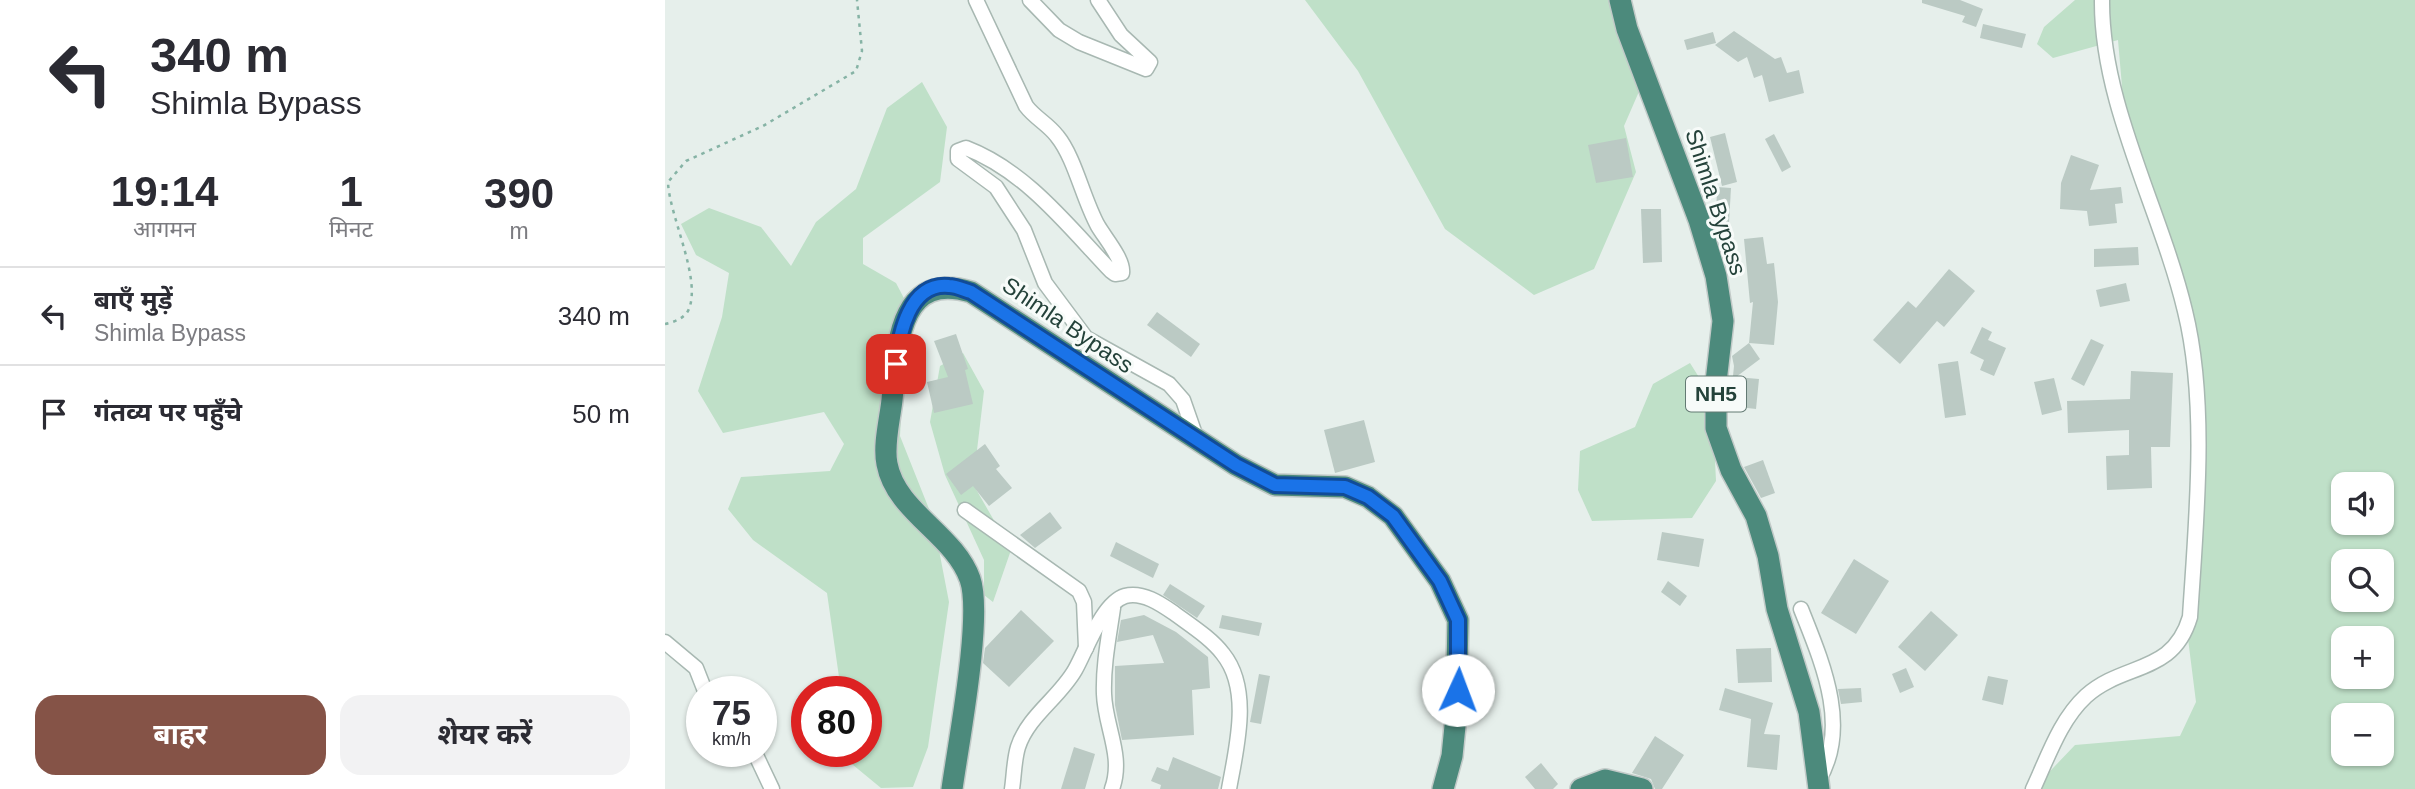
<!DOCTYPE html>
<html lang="hi">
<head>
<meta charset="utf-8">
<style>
	:root { --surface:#fff; --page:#f2f2f3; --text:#2b2b33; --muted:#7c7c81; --line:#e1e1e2; --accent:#855347 }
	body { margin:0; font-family:Arial,"Noto Sans Devanagari",sans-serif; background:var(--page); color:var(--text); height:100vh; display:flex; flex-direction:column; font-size:26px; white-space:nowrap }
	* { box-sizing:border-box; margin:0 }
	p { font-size:23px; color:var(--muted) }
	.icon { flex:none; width:38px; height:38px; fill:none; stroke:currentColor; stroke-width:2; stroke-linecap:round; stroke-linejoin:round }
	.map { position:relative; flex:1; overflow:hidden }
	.panel { display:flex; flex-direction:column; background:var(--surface); width:665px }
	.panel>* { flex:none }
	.top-card { background:#fff; color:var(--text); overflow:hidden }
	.tools { position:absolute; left:1666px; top:472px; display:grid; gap:14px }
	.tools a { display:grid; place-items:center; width:63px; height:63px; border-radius:14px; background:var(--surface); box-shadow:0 2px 5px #0004; font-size:35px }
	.speed { position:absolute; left:21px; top:676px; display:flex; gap:14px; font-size:35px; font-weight:700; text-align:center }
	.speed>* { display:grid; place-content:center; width:91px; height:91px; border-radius:50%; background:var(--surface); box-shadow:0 2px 5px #0004; line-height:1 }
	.speed small { font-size:18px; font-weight:400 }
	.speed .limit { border:10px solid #d22; background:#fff; color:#111 }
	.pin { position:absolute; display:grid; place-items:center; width:60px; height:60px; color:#fff; margin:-30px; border-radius:14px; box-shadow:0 4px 10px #0006 }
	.me { position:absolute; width:77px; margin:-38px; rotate:2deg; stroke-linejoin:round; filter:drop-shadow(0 0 5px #0008) }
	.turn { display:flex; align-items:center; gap:24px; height:147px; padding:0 35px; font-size:32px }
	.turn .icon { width:91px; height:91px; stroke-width:2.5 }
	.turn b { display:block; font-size:49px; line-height:60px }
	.eta { display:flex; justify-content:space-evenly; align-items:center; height:119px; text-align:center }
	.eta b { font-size:42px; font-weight:700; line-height:49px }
	.action { display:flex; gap:14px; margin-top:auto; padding:14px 35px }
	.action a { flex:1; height:80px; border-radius:21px; background:var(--accent); color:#fff; font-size:28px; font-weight:700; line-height:80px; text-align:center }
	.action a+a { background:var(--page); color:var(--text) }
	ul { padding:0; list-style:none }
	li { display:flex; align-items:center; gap:21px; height:98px; padding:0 35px; border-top:2px solid var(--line) }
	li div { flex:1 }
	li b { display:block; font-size:26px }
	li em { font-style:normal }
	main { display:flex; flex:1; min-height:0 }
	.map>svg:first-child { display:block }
	.green { fill:#bfe0c8; fill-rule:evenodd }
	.building { fill:#bbcac4 }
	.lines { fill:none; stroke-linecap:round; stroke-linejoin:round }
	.minor-casing { stroke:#a8b8b2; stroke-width:17 }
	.trunk-casing { stroke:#c2cac8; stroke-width:24 }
	.path { stroke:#86b3a5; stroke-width:2.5; stroke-dasharray:3.5 5; stroke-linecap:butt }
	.minor { stroke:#fff; stroke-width:14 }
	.trunk { stroke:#4c8a7c; stroke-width:21 }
	.route-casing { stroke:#114b97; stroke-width:18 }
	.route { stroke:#1a73e8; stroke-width:12 }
	.labels { text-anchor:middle; stroke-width:6; stroke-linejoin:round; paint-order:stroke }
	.shield { fill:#f7fbf9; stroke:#637a73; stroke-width:2 }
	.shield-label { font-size:21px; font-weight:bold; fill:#24423a }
	.street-label { font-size:23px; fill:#24423a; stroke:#f7fbf9 }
</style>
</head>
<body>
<main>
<section class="panel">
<div class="top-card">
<div class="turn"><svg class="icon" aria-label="left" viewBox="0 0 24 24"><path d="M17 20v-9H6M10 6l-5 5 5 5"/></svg><div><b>340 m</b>Shimla Bypass</div></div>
</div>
<div class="eta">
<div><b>19:14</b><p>आगमन</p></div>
<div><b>1</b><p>मिनट</p></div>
<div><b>390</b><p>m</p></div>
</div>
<ul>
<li><svg class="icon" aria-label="left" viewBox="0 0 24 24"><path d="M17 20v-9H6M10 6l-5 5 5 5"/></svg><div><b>बाएँ मुड़ें</b><p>Shimla Bypass</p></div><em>340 m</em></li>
<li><svg class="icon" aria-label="arrive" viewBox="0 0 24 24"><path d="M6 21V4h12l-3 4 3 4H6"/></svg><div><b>गंतव्य पर पहुँचे</b></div><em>50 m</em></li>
</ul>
<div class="action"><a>बाहर</a><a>शेयर करें</a></div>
</section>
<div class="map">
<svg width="1750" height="789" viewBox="0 0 1750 789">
	<rect width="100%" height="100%" fill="#e6efeb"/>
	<g class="green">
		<path d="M640,0H961L976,87L959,126L971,172L929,269L869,295L780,229L693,71Z"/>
		<path d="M1410,0H1750V789H1368L1410,745L1515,736L1531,702L1521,623L1537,506L1531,335L1458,98L1453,40L1388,58L1372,44L1379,27ZM1678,485H1717V523H1678ZM1678,562H1717V600H1678ZM1678,639H1717V677H1678ZM1678,716H1717V754H1678Z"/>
		<path d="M257,82L282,127L275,182L198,238V264L231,283L242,304L235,436L268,519L284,602L263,747L248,787L216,788L182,760L181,751H201V691H176L162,593L88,540L63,509L76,477L165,471L179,444L159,412L58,433L33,391L57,317L64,273L31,255L16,224L44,208L96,227L126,266L151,222L191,189L222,108Z"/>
		<path d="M298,353L319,391L308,484L346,550L328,602L319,595V560L280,475L265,422L275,366Z"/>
		<path d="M1025,363L1047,398L1051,481L1027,518L927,521L913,490L915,451L970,427L988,384Z"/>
	</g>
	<g class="building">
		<path d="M1257,0H1295L1318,9L1311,27L1297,22L1300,16L1257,3Z"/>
		<path d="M1318,24L1361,34L1357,48L1315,38Z"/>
		<path d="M1069,31L1110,59L1116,57L1122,73L1134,70L1139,93L1104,102L1097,75L1089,78L1082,57L1073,62L1050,45Z"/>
		<path d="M1048,32L1051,43L1022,50L1019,40Z"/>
		<path d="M1060,133L1072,182L1057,186L1045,137Z"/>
		<path d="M1109,134L1126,167L1117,172L1100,139Z"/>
		<path d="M961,138L968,177L931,183L923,145Z"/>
		<path d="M1406,155L1434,165L1425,190L1456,187L1458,203L1450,204L1452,223L1424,226L1422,211L1395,209L1396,183Z"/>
		<path d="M1052,187L1066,188L1064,222L1051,221Z"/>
		<path d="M976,209H996L997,262L978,263Z"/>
		<path d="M1098,237L1102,264L1109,263L1113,302L1109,345L1084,343L1088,302L1085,303L1079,239Z"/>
		<path d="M1473,247L1474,265L1429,267V249Z"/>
		<path d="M1284,269L1310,291L1279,327L1272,321L1235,364L1208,340L1243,301L1251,308Z"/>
		<path d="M1461,283L1465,301L1435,307L1431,290Z"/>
		<path d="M492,312L535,344L526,357L482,325Z"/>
		<path d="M1317,327L1327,332L1323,340L1341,348L1329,376L1315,370L1319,360L1305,353Z"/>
		<path d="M291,334L303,369L300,370L308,404L269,413L262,382L283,377L269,341Z"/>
		<path d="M1426,339L1439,345L1419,386L1406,379Z"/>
		<path d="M1084,343L1095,359L1071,377L1094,379L1091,409L1065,406L1069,366L1067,356Z"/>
		<path d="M1293,361L1301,415L1280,418L1273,364Z"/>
		<path d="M1466,371L1508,373L1505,447H1486L1487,488L1442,490L1441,456L1464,455V430L1403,433L1402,401L1465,399Z"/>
		<path d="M1389,378L1397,410L1377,415L1369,382Z"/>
		<path d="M699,420L710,462L670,473L659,430Z"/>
		<path d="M320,444L335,466L331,469L347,488L324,506L308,486L296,495L281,474Z"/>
		<path d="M1098,460L1110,493L1096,498L1079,467Z"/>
		<path d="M385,512L397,528L370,548L355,535Z"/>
		<path d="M997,532L1039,539L1034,567L992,560Z"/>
		<path d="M451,542L494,564L488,578L445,556Z"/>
		<path d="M1189,559L1224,581L1191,634L1156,613Z"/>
		<path d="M1003,581L1022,596L1015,606L996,592Z"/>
		<path d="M505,584L540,606L532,618L498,595Z"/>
		<path d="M356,610L389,641L344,687L318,663L320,648Z"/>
		<path d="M1266,611L1293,635L1260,671L1233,647Z"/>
		<path d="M479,615L511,632L543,657L545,688L527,690L529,735L457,740L450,705V666L499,663L488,635L452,642L456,620Z"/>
		<path d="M557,615L597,623L594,636L554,628Z"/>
		<path d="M1106,648L1107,682L1073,683L1071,649Z"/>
		<path d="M1241,668L1249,687L1235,693L1227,674Z"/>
		<path d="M594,674L605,676L596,724L585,722Z"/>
		<path d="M1323,676L1343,680L1338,705L1317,700Z"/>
		<path d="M1060,688L1108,703L1099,734L1115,735L1112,770L1082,767L1086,719L1054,710Z"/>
		<path d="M1196,688L1197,702L1176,704L1173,689Z"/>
		<path d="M990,736L1019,755L997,789H990L986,779L967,773Z"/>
		<path d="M409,747L430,754L420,789H396Z"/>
		<path d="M508,757L556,777L553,789H495L496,785L486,781L492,767L503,771Z"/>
		<path d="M876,763L893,784L888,789H870L860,777Z"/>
	</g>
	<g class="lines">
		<defs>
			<g id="minor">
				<path d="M311,0L361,106C370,118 383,124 392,136C410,158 418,199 433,226C440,238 459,260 457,273L450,274L446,271C403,226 361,171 301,148L293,151V159L331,187L359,230L380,283L421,338L504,384L518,400L532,440"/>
				<path d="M365,0L394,30L414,42L481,69L485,62L456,35L433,0"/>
				<path d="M300,510L414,591L419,602L421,648"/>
				<path d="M1136,609C1157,662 1186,727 1153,781"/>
				<path d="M0,642L31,668L40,691"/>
				<path d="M89,751L107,789"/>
				<path d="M347,789C349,776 349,760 353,747C363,716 394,698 410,670C421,651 437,603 460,596C477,591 496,604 509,613C525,625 546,638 558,654C587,690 571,749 564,789"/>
				<path d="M447,789C459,756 440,727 439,694C438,665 444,636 448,608"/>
				<path d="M1368,789C1383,757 1395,720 1421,696C1459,662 1508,675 1525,617C1531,522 1543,404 1520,311C1496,210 1436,104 1437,0"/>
			</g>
			<g id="trunk">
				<path d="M955,0L962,29L1034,220L1051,276L1058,321L1051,382V428L1066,470L1091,516L1103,556L1112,609L1144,712L1154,789"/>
				<path d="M287,789C293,745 318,616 305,579C289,534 231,512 222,464C218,445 225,419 227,400C232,349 232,270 306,292L571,465L610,485L680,487L703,497L728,516L775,581L793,620L791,716L787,756L778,789"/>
				<path d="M916,789L940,780L977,789"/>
			</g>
		</defs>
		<use href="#minor" class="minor-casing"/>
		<use href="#trunk" class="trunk-casing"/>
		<path class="path" d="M0,324C9,322 18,319 23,311C38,281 4,216 3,182L21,161L98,126L191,71L197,51L192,0"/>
		<use href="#minor" class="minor"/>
		<use href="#trunk" class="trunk"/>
	</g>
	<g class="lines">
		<defs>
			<path id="route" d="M231,364C234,335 244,282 284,286C291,286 299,290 306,292L571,465L610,485L680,487L703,497L728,516L775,581L793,620V690"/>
		</defs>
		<use href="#route" class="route-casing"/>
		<use href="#route" class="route"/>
	</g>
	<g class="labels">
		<rect class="shield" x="1021" y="376.5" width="60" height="35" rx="5"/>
		<g class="shield-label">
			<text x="1051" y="401">NH5</text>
		</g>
		<g class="street-label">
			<text transform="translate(1051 202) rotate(72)" y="8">Shimla Bypass</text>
			<text transform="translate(403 325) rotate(34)" y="8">Shimla Bypass</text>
		</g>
	</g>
</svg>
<div class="tools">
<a><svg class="icon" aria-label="sound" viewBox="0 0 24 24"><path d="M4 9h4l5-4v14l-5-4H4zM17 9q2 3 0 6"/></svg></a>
<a><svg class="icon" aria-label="search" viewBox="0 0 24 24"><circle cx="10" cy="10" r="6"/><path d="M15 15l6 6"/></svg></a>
<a>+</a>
<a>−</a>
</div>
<div class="speed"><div>75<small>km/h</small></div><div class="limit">80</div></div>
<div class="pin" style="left:231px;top:364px;background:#d93025"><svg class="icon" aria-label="arrive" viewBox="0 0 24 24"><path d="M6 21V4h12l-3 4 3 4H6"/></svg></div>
<svg class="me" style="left:793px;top:690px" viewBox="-20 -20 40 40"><circle r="19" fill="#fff"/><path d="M0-13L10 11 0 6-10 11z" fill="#1a73e8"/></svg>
</div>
</main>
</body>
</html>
